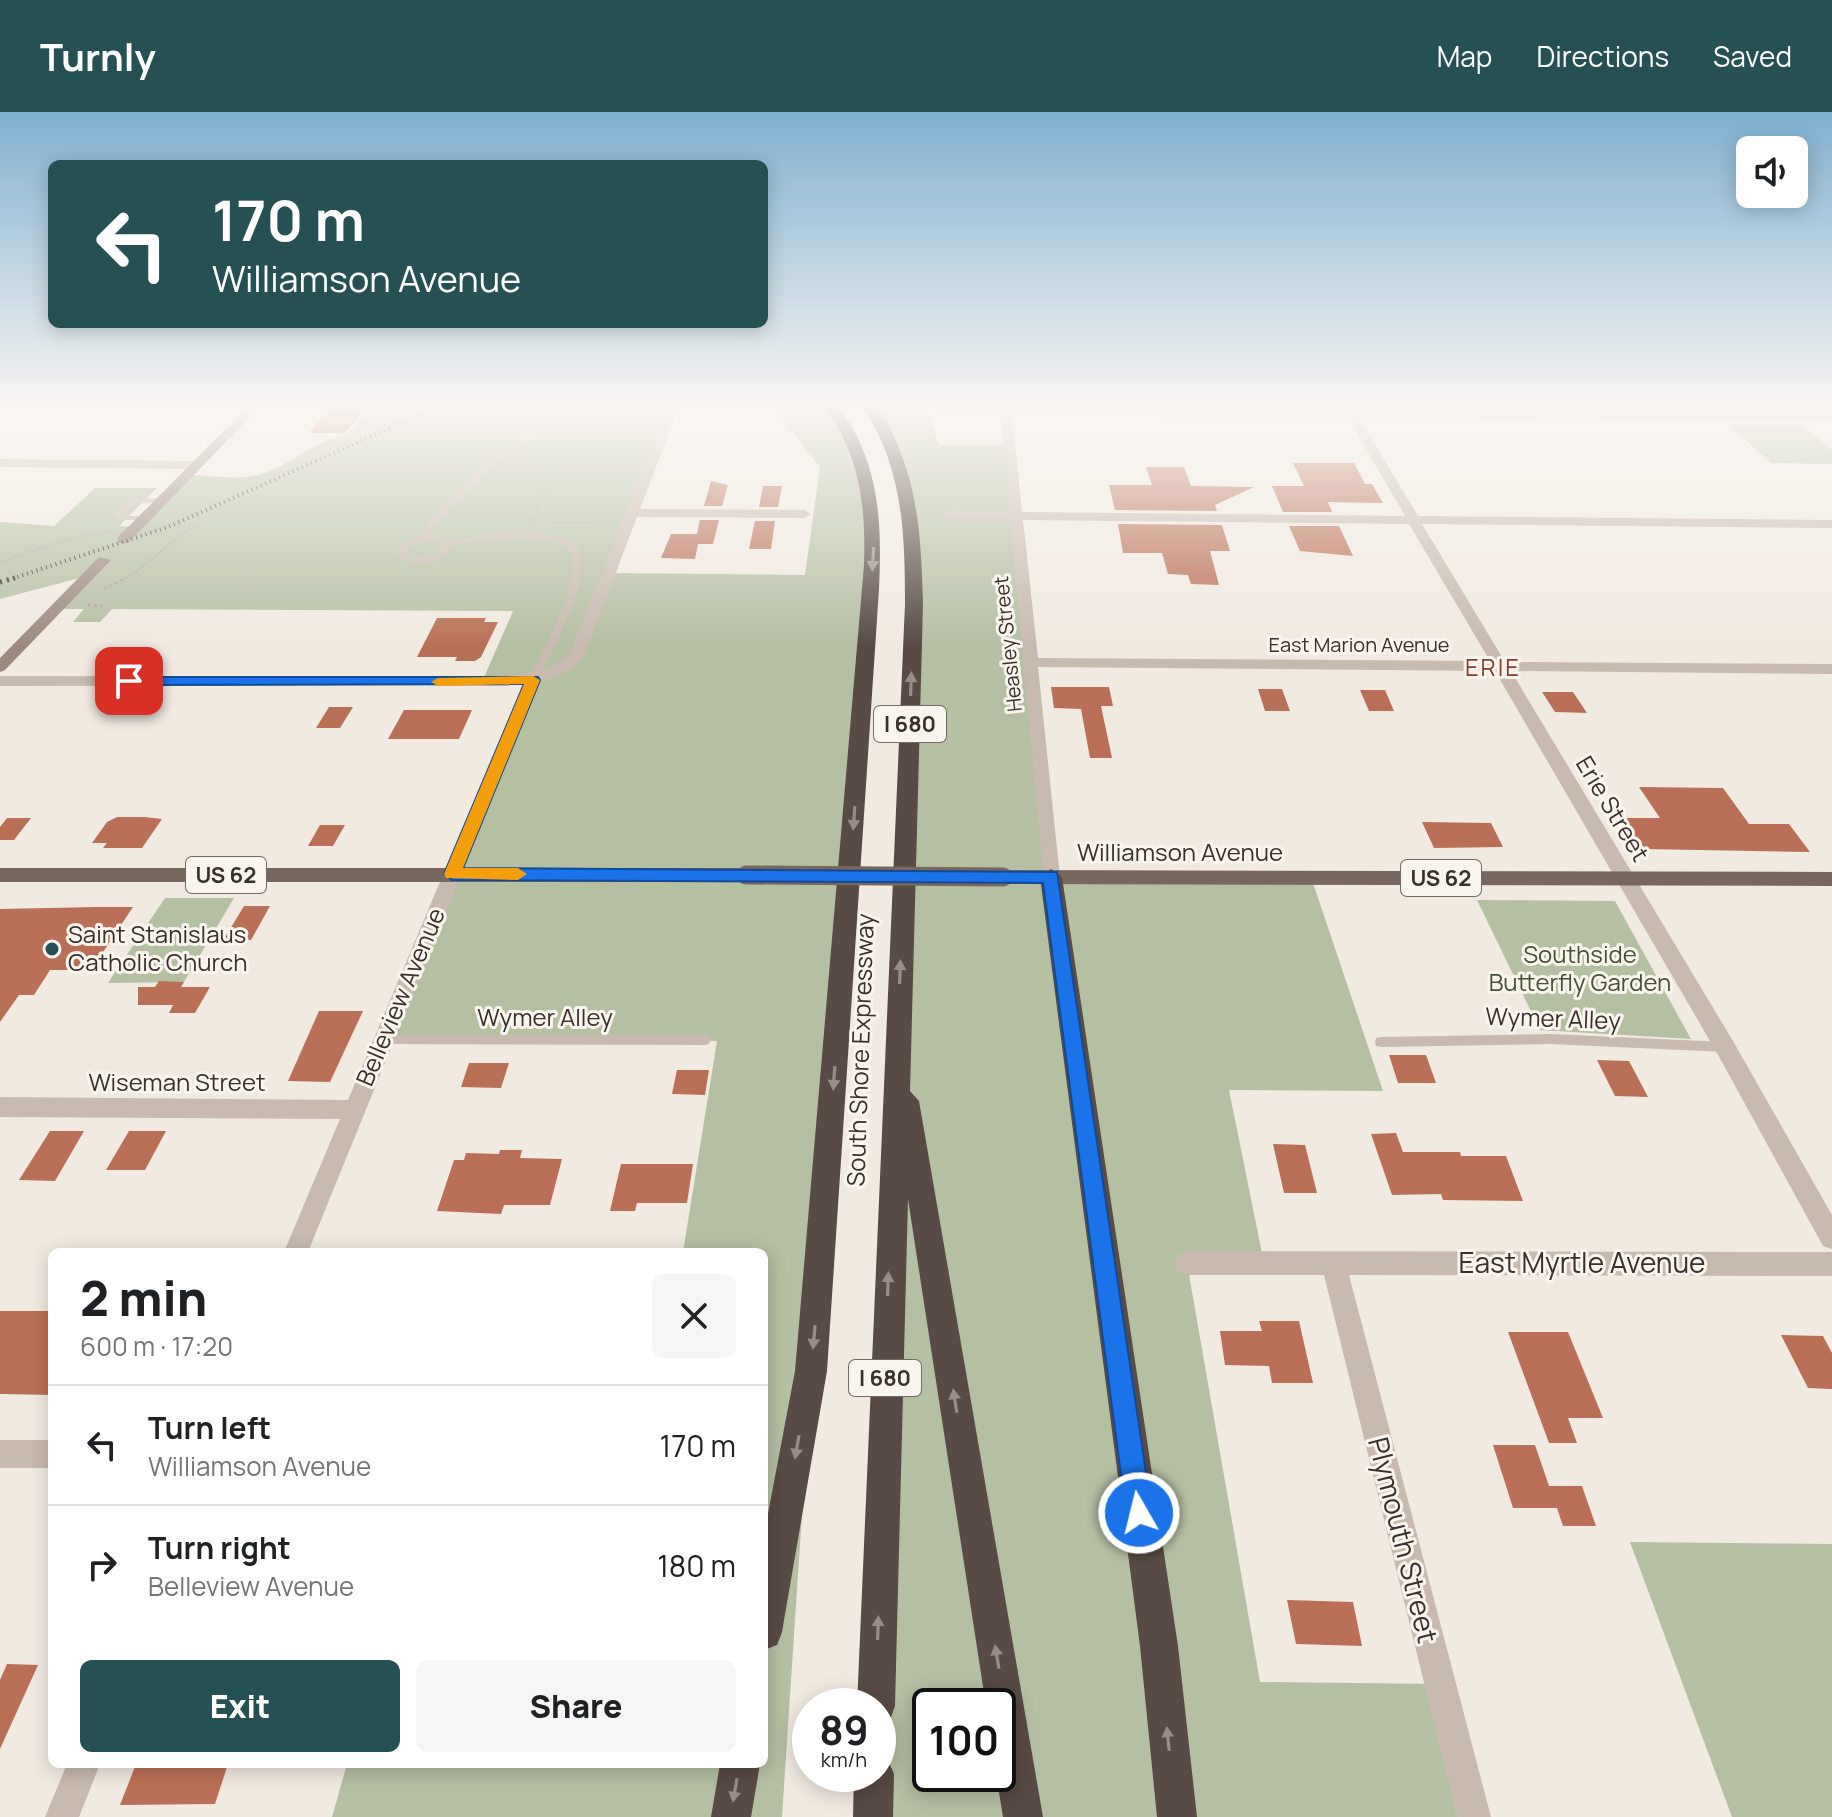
<!DOCTYPE html>
<html lang="en">
<head>
<meta charset="utf-8">
<style>
	:root { --surface:#fff; --page:#f6f6f6; --text:#202124; --muted:#757577; --line:#e0e0e0; --accent:#255155 }
	body { margin:0; font-family:Manrope,sans-serif; background:var(--page); color:var(--text); height:100vh; display:flex; flex-direction:column; font-size:30px; white-space:nowrap }
	* { box-sizing:border-box; margin:0 }
	p { font-size:26px; color:var(--muted) }
	.icon { flex:none; width:44px; height:44px; fill:none; stroke:currentColor; stroke-width:2; stroke-linecap:round; stroke-linejoin:round }
	.map { position:relative; flex:1; overflow:hidden }
	.sheet { position:absolute; left:48px; top:1136px; width:720px; height:520px; display:flex; flex-direction:column; background:var(--surface); border-radius:12px; box-shadow:0 4px 20px #0003 }
	.sheet>* { flex:none }
	.top-card { position:absolute; left:48px; top:48px; width:720px; height:168px; border-radius:12px; box-shadow:0 4px 20px #0003; background:#255155; color:#fff; overflow:hidden }
	.buttons { position:absolute; left:1736px; top:24px; display:grid; gap:16px }
	.buttons a { display:grid; place-items:center; width:72px; height:72px; border-radius:12px; background:var(--surface); box-shadow:0 4px 20px #0003; font-size:40px }
	.speed { position:absolute; left:792px; top:1576px; display:flex; gap:16px; font-size:40px; font-weight:700; text-align:center }
	.speed>* { display:grid; place-content:center; width:104px; height:104px; border-radius:50%; background:var(--surface); box-shadow:0 4px 20px #0003; line-height:1 }
	.speed small { font-size:20px; font-weight:400 }
	.speed .limit { border:4px solid #111; border-radius:12px; background:#fff; color:#111 }
	.pin { position:absolute; display:grid; place-items:center; width:68px; height:68px; color:#fff; margin:-34px; border-radius:16px; box-shadow:0 4px 12px #0006 }
	.me { position:absolute; width:88px; margin:-44px; rotate:352deg; stroke-linejoin:round; filter:drop-shadow(0 0 6px #0008) }
	.turn { display:flex; align-items:center; gap:28px; height:168px; padding:0 32px; font-size:36px }
	.turn .icon { width:104px; height:104px; stroke-width:2.5 }
	.turn b { display:block; font-size:56px; line-height:68px }
	.round { display:grid; place-items:center; flex:none; width:84px; height:84px; border-radius:12px; background:var(--page) }
	.overview { display:flex; align-items:center; justify-content:space-between; height:136px; padding:0 32px }
	h1 { font-size:48px; font-weight:800; line-height:60px }
	.cta { display:flex; gap:16px; margin-top:auto; padding:16px 32px }
	.cta a { flex:1; height:92px; border-radius:12px; background:var(--accent); color:#fff; font-size:32px; font-weight:800; line-height:92px; text-align:center }
	.cta a+a { background:var(--page); color:var(--text) }
	ul { padding:0; list-style:none }
	li { display:flex; align-items:center; gap:24px; height:120px; padding:0 32px; border-top:2px solid var(--line) }
	li div { flex:1 }
	li b { display:block; font-size:30px }
	li em { font-style:normal }
	header { display:flex; align-items:center; gap:48px; box-sizing:border-box; height:112px; padding:0 40px; background:var(--accent); color:#fff }
	header strong { font-size:38px }
	nav { display:flex; gap:44px; margin-inline-start:auto; font-size:28px }
	.map>svg:first-child { display:block }
	.green { fill:#b5bfa2; fill-rule:evenodd }
	.building { fill:#ba7056 }
	.lines { fill:none; stroke-linecap:round; stroke-linejoin:round }
	.path-far1 { stroke:#b4a598; stroke-width:2; stroke-dasharray:2 2; stroke-linecap:butt }
	.path { stroke:#b4a598; stroke-width:3; stroke-dasharray:3 3; stroke-linecap:butt }
	.lane { fill:#c8baae; fill-rule:evenodd }
	.street { fill:#c8baae; fill-rule:evenodd }
	.secondary { fill:#9c8a7f; fill-rule:evenodd }
	.primary { fill:#78675e; fill-rule:evenodd }
	.highway { fill:#584a44; fill-rule:evenodd }
	.rail-far1 { stroke:#38302b; stroke-width:4; stroke-dasharray:1 4; stroke-linecap:butt }
	.rail { stroke:#38302b; stroke-width:5; stroke-dasharray:2 5; stroke-linecap:butt }
	.primary-bridge { stroke:#78675e; stroke-width:19 }
	.oneway { fill:#988e88 }
	.route { fill:#1a73e8; stroke:#114b97; stroke-width:2 }
	.slow { fill:#f59e0b }
	.poi-dot { fill:#255155; stroke:#f9f4ed; stroke-width:3 }
	.labels { text-anchor:middle; stroke-width:6; stroke-linejoin:round; paint-order:stroke }
	.far-street-label { font-size:20px; fill:#38302b; stroke:#f9f4ed }
	.shield { fill:#f9f4ed; stroke:#726b65; stroke-width:2 }
	.shield-label { font-size:22px; font-weight:bold; fill:#38302b }
	.far-quarter-label { font-size:24px; letter-spacing:2px; fill:#7e422d; stroke:#f9f4ed }
	.street-label { font-size:24px; fill:#38302b; stroke:#f9f4ed }
	.poi-label { font-size:24px; fill:#38302b; stroke:#f9f4ed; text-anchor:start }
	.park-label { font-size:24px; fill:#465332; stroke:#f9f4ed }
	.near-street-label { font-size:28px; fill:#38302b; stroke:#f9f4ed }
</style>
</head>
<body>
<header>
<strong>Turnly</strong>
<nav><a>Map</a><a>Directions</a><a>Saved</a></nav>
</header>
<div class="map">
<svg width="1832" height="1705" viewBox="0 0 1832 1705">
	<rect width="100%" height="100%" fill="#f1eae1"/>
	<g class="green">
		<path d="M254,295H673L609,461L805,463L820,355L773,295H832L847,314L870,373L782,1705H332L347,1652H764V1140H683L717,929L384,927L533,569L482,570L513,499L112,497L100,510H73L84,497H56L87,464L0,487V410L54,414L95,376H157L119,414L136,415L187,363C210,363 241,369 262,362C290,354 320,324 345,324L373,297Z"/>
		<path d="M870,295H926L939,333H1009L1051,764L1311,765L1383,979L1229,978L1264,1151H1187L1260,1570L1440,1572L1474,1705H873L878,1662L914,428L879,307ZM930,1594H998V1662H930Z"/>
		<path d="M1729,313H1803L1832,338V352L1771,351Z"/>
		<path d="M165,786H234L184,870L108,871Z"/>
		<path d="M1477,788L1615,789L1691,927L1540,918Z"/>
		<path d="M1630,1430L1832,1432V1705H1732Z"/>
	</g>
	<g class="building">
		<path d="M330,297H364L345,321H309Z"/>
		<path d="M1293,351H1354L1365,372H1372L1383,391L1328,390L1332,400H1283L1272,374H1304Z"/>
		<path d="M1146,355H1184L1191,374L1254,375L1215,393L1217,399L1115,398L1109,373H1152Z"/>
		<path d="M711,369L728,373L722,394H704Z"/>
		<path d="M763,374H782L778,395H759Z"/>
		<path d="M700,408H719L713,432H698L695,447L661,446L671,422H697Z"/>
		<path d="M755,409H775L771,437H749Z"/>
		<path d="M1118,412L1222,413L1230,439H1210L1219,473L1191,472L1188,463L1168,462L1162,441H1123Z"/>
		<path d="M1289,414H1339L1353,444L1300,439Z"/>
		<path d="M437,506H486L484,510H498L481,545L475,549H455L457,545H417Z"/>
		<path d="M1051,575H1109L1113,594H1101L1112,646H1090L1081,597L1054,596Z"/>
		<path d="M1258,577H1282L1290,599H1265Z"/>
		<path d="M1360,578H1385L1394,599H1369Z"/>
		<path d="M1542,580H1573L1587,601L1555,600Z"/>
		<path d="M329,595H353L340,616H316Z"/>
		<path d="M404,598H472L459,627H388Z"/>
		<path d="M1639,675L1723,676L1749,712H1789L1810,740L1643,737L1624,706H1660Z"/>
		<path d="M117,705H145L162,707L142,736H103L107,731H92L107,710Z"/>
		<path d="M7,706H31L14,728H0V715Z"/>
		<path d="M1422,710L1491,711L1503,735L1434,736Z"/>
		<path d="M320,713H345L333,734H308Z"/>
		<path d="M244,794H270L251,828L224,827Z"/>
		<path d="M96,795H133L91,858H50L34,883H19L0,910V797Z"/>
		<path d="M159,869L184,870L181,875H210L195,901H169L173,893H138V875H155Z"/>
		<path d="M319,899H363L330,970L288,969Z"/>
		<path d="M1389,943H1426L1436,971H1398Z"/>
		<path d="M1597,948L1629,949L1648,985L1615,984Z"/>
		<path d="M469,951H509L501,976L461,975Z"/>
		<path d="M677,958H709L705,983L672,982Z"/>
		<path d="M50,1019H84L55,1069L19,1068Z"/>
		<path d="M129,1019H166L145,1058H106Z"/>
		<path d="M1396,1021L1403,1040H1460L1461,1044H1506L1523,1089L1443,1088L1441,1082L1392,1083L1371,1022Z"/>
		<path d="M1273,1032L1305,1033L1317,1081H1284Z"/>
		<path d="M500,1038H522L520,1046L562,1047L550,1093H504L501,1102L437,1099L454,1048H464L466,1041L499,1042Z"/>
		<path d="M621,1052H693L687,1091H637L635,1099H610Z"/>
		<path d="M0,1199H52V1283L0,1282Z"/>
		<path d="M1259,1209H1299L1313,1271H1272L1269,1254L1225,1253L1220,1219H1262Z"/>
		<path d="M1508,1220H1568L1603,1306H1568L1577,1331H1549Z"/>
		<path d="M1781,1223L1823,1224L1832,1241V1277L1808,1276Z"/>
		<path d="M1493,1333H1535L1549,1374H1582L1596,1414H1563L1557,1396H1513Z"/>
		<path d="M1287,1488L1353,1490L1362,1534L1296,1532Z"/>
		<path d="M7,1552L38,1553L0,1637V1568Z"/>
		<path d="M136,1652H228L215,1692L120,1693Z"/>
	</g>
	<g class="lines">
		<g class="path-far1">
			<path d="M542,319L551,295"/>
			<path d="M534,409L550,358"/>
			<path d="M552,411L612,410"/>
			<path d="M0,450L69,427L109,419"/>
			<path d="M122,468C149,454 167,430 194,415"/>
		</g>
		<g class="path">
			<path d="M104,477L126,466"/>
			<path d="M88,493L102,494"/>
		</g>
		<g class="lane">
			<path d="M527,325L532,326L490,356L432,416L430,425H442L446,430C491,422 536,412 578,434C592,472 553,533 538,568L533,571L528,568C545,533 581,476 571,437C533,416 491,427 450,434V438C436,453 415,456 398,444L399,435L415,426L422,425C428,397 500,339 527,325ZM437,429L443,436C432,447 420,449 406,443V438L420,430Z"/>
			<path d="M162,386L166,388L165,390L140,391L122,401L124,404H148V408H119L114,400L135,387Z"/>
			<path d="M384,922L705,923L709,924L711,928L709,932L705,933L384,932L380,931L378,927L380,923Z"/>
			<path d="M1551,922L1725,930L1730,931L1731,935L1730,939L1725,940L1551,932L1381,935L1376,934L1375,930L1376,926L1381,925Z"/>
		</g>
		<g class="street">
			<path d="M668,295H679L640,397L805,398L811,402L805,406L637,405L585,542L567,560L540,570L308,1140H284L340,1007L0,1005V985L348,988L523,573L0,574V564L500,565L547,558L570,541Z"/>
			<path d="M1001,295L1344,299L1342,295H1352L1355,299L1832,303V309L1359,306L1418,404L1832,408V416L1422,412L1505,550L1832,552V562L1511,559L1733,929L1832,1103V1137L1823,1134L1717,941L1495,559L1038,555L1060,765L1051,772L1044,770L1010,407H949L943,403L949,399L1010,400L1001,304L939,303L933,300L939,297ZM1012,304L1348,306L1405,404L1022,400ZM1023,408L1409,412L1490,549L1038,546Z"/>
			<path d="M0,347L196,349L202,353L196,357L0,355Z"/>
			<path d="M1187,1139L1832,1140V1164L1349,1163L1491,1705H1457L1324,1163H1187L1178,1159L1175,1151L1178,1143Z"/>
			<rect x="0" y="1328" width="52" height="28"/>
			<path d="M67,1652H100L79,1705H45Z"/>
		</g>
		<g class="secondary">
			<path d="M248,295H260L128,431H118V425Z"/>
			<path d="M99,445L111,448L5,558L0,560V546Z"/>
		</g>
		<g class="primary">
			<path d="M0,756H746L755,763L746,770H0Z"/>
			<path d="M1003,758L1832,760V774L1003,772L994,765Z"/>
		</g>
		<g class="highway">
			<path d="M825,295H839C880,351 882,410 879,477L827,1259L782,1520L777,1533L764,1538V1423L795,1259L864,453C866,393 860,344 825,295Z"/>
			<path d="M863,295H877C918,356 921,421 923,492L910,979L919,989L1043,1705H1003L996,1662L998,1594H986L908,1087L895,1594L890,1608L878,1612V1594H857L905,492C905,421 903,356 863,295Z"/>
			<path d="M1051,757L1062,765L1178,1534L1197,1705H1157L1140,1534L1040,765Z"/>
			<path d="M878,1644L888,1648L894,1662L893,1705H853L854,1662H878Z"/>
			<path d="M720,1652H760L751,1705H711Z"/>
		</g>
		<path class="rail-far1" d="M8,468L168,415L437,295"/>
		<path class="rail" d="M0,470L15,466"/>
		<path class="primary-bridge" d="M746,763L1003,765"/>
	</g>
	<defs><path id="oneway-solid" d="M-6-.8H1V-3.2L6.5 0L1 3.2V.8H-6Z" transform="scale(2)"/></defs>
	<g class="oneway">
		<use href="#oneway-solid" transform="translate(873 447) rotate(93)"/>
		<use href="#oneway-solid" transform="translate(911 572) rotate(-88)"/>
		<use href="#oneway-solid" transform="translate(854 706) rotate(94)"/>
		<use href="#oneway-solid" transform="translate(900 860) rotate(-88)"/>
		<use href="#oneway-solid" transform="translate(834 966) rotate(94)"/>
		<use href="#oneway-solid" transform="translate(888 1172) rotate(-88)"/>
		<use href="#oneway-solid" transform="translate(814 1225) rotate(95)"/>
		<use href="#oneway-solid" transform="translate(955 1289) rotate(-99)"/>
		<use href="#oneway-solid" transform="translate(797 1335) rotate(100)"/>
		<use href="#oneway-solid" transform="translate(878 1516) rotate(-88)"/>
		<use href="#oneway-solid" transform="translate(997 1545) rotate(-99)"/>
		<use href="#oneway-solid" transform="translate(1168 1627) rotate(-96)"/>
		<use href="#oneway-solid" transform="translate(735 1678) rotate(100)"/>
	</g>
	<linearGradient id="sky" x2="0" y2="1"><stop stop-color="#7fb0d0"/><stop offset="0.55" stop-color="#f9f6f2"/><stop offset="1" stop-color="#f9f6f2" stop-opacity="0"/></linearGradient>
	<rect width="1832" height="534" fill="url(#sky)"/>
	<path class="route" d="M538,565L540,568L463,756L1057,760L1152,1401L1148,1411L1139,1415L1130,1411L1126,1401L1043,771L452,768L444,762L524,572L129,573L122,569L129,565Z"/>
	<path class="slow" d="M533,564L540,568L463,756H518L527,762L518,768L446,766L444,762L524,572L438,574L431,570L438,566Z"/>
	<circle class="poi-dot" cx="52" cy="837" r="8"/>
	<g class="labels">
		<g class="far-street-label">
			<text transform="translate(1008 532) rotate(-96)" y="7">Heasley Street</text>
			<text x="1359" y="540">East Marion Avenue</text>
		</g>
		<g class="shield">
			<rect x="874" y="594" width="72" height="36" rx="6"/>
			<rect x="186" y="745" width="80" height="36" rx="6"/>
			<rect x="1401" y="748" width="80" height="36" rx="6"/>
			<rect x="849" y="1248" width="72" height="36" rx="6"/>
		</g>
		<g class="shield-label">
			<text x="910" y="620">I 680</text>
			<text x="226" y="771">US 62</text>
			<text x="1441" y="774">US 62</text>
			<text x="885" y="1274">I 680</text>
		</g>
		<g class="far-quarter-label">
			<text x="1493" y="564">ERIE</text>
		</g>
		<g class="street-label">
			<text transform="translate(1612 697) rotate(59)" y="8">Erie Street</text>
			<text x="1180" y="749">Williamson Avenue</text>
			<text transform="translate(401 885) rotate(-67)" y="8">Belleview Avenue</text>
			<text x="545" y="914">Wymer Alley</text>
			<text transform="translate(1553 907) rotate(2)" y="8">Wymer Alley</text>
			<text transform="translate(861 938) rotate(-88)" y="8">South Shore Expressway</text>
			<text x="177" y="979">Wiseman Street</text>
		</g>
		<g class="poi-label">
			<text x="68" y="831">Saint Stanislaus<tspan x="68" dy="28">Catholic Church</tspan></text>
		</g>
		<g class="park-label">
			<text x="1580" y="851">Southside<tspan x="1580" dy="28">Butterfly Garden</tspan></text>
		</g>
		<g class="near-street-label">
			<text x="1582" y="1161">East Myrtle Avenue</text>
			<text transform="translate(1403 1428) rotate(76)" y="10">Plymouth Street</text>
		</g>
	</g>
</svg>
<div class="buttons">
<a><svg class="icon" aria-label="sound" viewBox="0 0 24 24"><path d="M4 9h4l5-4v14l-5-4H4zM17 9q2 3 0 6"/></svg></a>
</div>
<div class="speed"><div>89<small>km/h</small></div><div class="limit">100</div></div>
<div class="pin" style="left:129px;top:569px;background:#d93025"><svg class="icon" aria-label="arrive" viewBox="0 0 24 24"><path d="M6 21V4h12l-3 4 3 4H6"/></svg></div>
<svg class="me" style="left:1139px;top:1401px" viewBox="-20 -20 40 40"><circle r="17" fill="#1a73e8" stroke="#fff" stroke-width="3"/><path d="M0-11L8 9 0 5-8 9z" fill="#fff"/></svg>
<div class="top-card">
<div class="turn"><svg class="icon" aria-label="left" viewBox="0 0 24 24"><path d="M17 20v-9H6M10 6l-5 5 5 5"/></svg><div><b>170 m</b>Williamson Avenue</div></div>
</div>
<section class="sheet">
<div class="overview"><div><h1>2 min</h1><p>600 m · 17:20</p></div><a class="round"><svg class="icon" aria-label="close" viewBox="0 0 24 24"><path d="M6 6l12 12M18 6L6 18"/></svg></a></div>
<ul>
<li><svg class="icon" aria-label="left" viewBox="0 0 24 24"><path d="M17 20v-9H6M10 6l-5 5 5 5"/></svg><div><b>Turn left</b><p>Williamson Avenue</p></div><em>170 m</em></li>
<li><svg class="icon" aria-label="right" viewBox="0 0 24 24"><path d="M7 20v-9h11M14 6l5 5-5 5"/></svg><div><b>Turn right</b><p>Belleview Avenue</p></div><em>180 m</em></li>
</ul>
<div class="cta"><a>Exit</a><a>Share</a></div>
</section>
</div>
</body>
</html>
